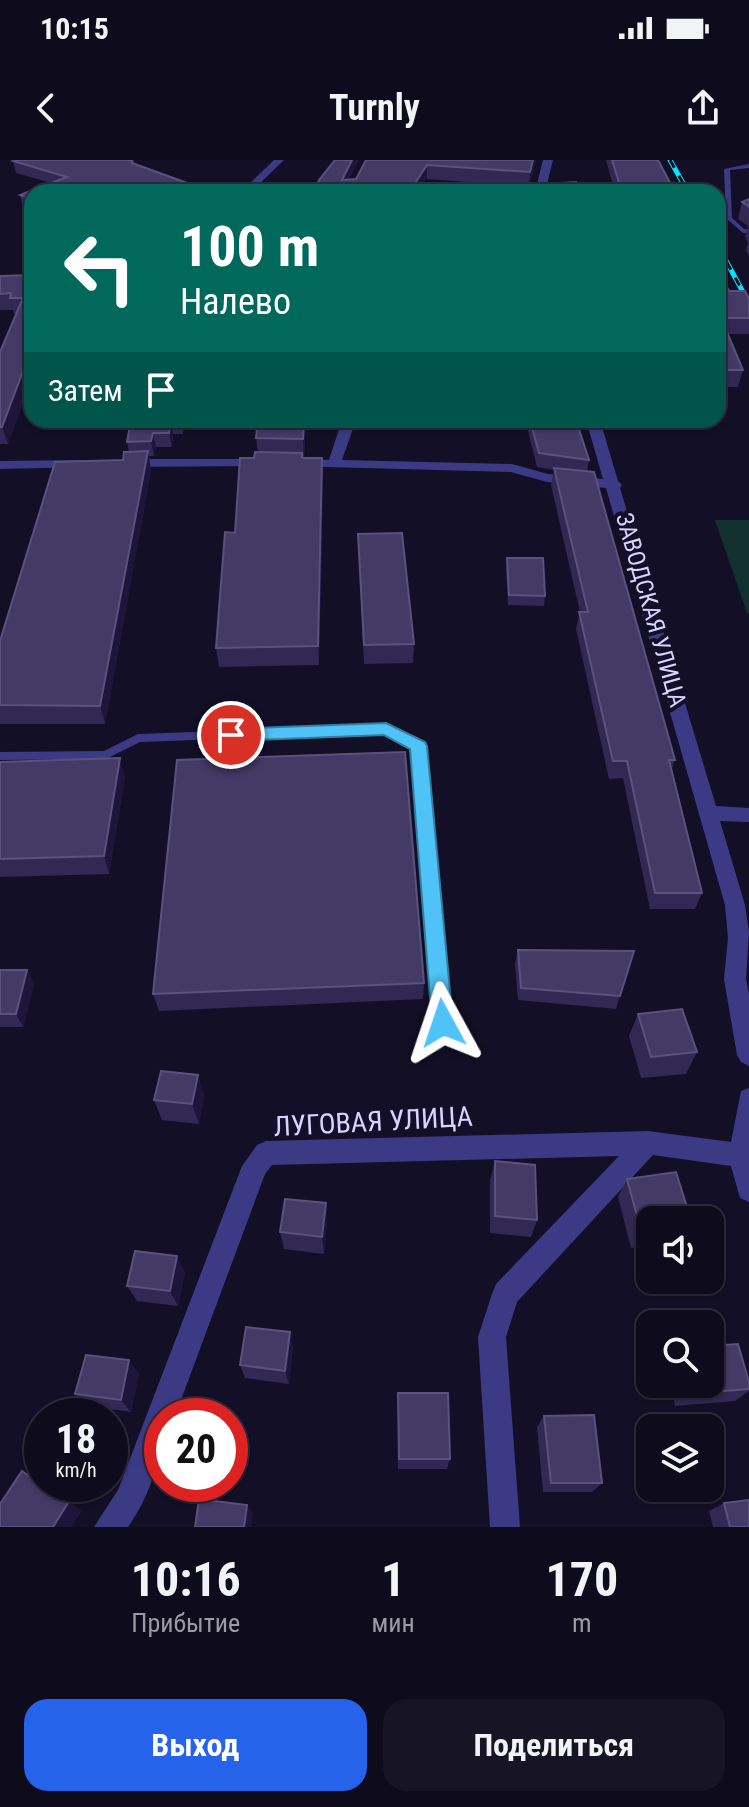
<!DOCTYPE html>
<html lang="ru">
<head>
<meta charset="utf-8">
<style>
	:root { --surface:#0e0b1c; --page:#171425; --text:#f1f3f6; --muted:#9b9ba3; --line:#2e2b3b; --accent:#2563eb }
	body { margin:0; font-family:"Roboto Condensed",sans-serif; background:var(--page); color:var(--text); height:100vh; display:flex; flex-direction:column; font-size:30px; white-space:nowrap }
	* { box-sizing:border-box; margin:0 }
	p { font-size:26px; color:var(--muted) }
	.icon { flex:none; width:44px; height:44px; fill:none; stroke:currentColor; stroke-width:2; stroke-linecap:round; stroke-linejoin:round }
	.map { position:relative; height:1367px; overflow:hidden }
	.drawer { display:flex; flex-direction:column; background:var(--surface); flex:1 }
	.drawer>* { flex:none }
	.guide { position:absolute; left:24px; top:24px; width:702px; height:244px; border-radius:24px; box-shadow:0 2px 6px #0004,0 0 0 2px var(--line); background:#00695c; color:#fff; overflow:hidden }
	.buttons { position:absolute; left:636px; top:1046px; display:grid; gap:16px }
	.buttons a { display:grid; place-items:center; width:88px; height:88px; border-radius:16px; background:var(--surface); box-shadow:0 2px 6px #0004,0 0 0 2px var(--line); font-size:40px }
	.speed { position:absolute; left:24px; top:1238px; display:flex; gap:16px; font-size:40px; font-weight:700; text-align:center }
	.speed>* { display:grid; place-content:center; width:104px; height:104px; border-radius:50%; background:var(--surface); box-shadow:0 2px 6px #0004,0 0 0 2px var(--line); line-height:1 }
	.speed small { font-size:20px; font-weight:400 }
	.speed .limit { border:12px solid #d22; background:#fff; color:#111 }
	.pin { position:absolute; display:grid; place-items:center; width:68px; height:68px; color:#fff; margin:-34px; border:4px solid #fff; border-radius:50%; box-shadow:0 2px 8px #0007 }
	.me { position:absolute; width:88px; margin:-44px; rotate:355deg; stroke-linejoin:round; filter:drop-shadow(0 0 6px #0008) }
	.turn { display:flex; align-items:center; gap:28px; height:168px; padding:0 24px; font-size:36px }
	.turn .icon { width:104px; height:104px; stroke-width:2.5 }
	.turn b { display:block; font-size:56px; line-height:68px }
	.then { display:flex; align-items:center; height:76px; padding:0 24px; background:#0003; gap:16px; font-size:30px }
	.eta { display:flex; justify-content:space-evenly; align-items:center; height:136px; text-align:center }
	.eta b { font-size:48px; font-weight:700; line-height:56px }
	.cta { display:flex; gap:16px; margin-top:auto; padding:16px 24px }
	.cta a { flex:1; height:92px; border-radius:24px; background:var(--accent); color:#fff; font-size:32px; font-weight:700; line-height:92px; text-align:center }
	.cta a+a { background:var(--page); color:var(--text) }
	.status { display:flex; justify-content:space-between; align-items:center; height:56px; padding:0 40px; background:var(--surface); direction:ltr }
	.status svg { height:22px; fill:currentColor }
	header { display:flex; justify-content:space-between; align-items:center; height:104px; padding:0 24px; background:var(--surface); font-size:36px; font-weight:700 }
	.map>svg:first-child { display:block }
	.green { fill:#12302f }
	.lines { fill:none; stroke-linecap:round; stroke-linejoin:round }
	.lane { fill:#3d3a85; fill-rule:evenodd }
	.street { fill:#3d3a85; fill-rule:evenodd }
	.rail-casing { stroke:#00e5ff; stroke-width:5 }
	.rail { stroke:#130f26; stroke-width:3; stroke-dasharray:9; stroke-linecap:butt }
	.wall { fill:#312854 }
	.shaded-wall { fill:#1d163a }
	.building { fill:#433a66; stroke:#5a527e; stroke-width:2 }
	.route { fill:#4fc3f7; stroke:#337fa1; stroke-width:2 }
	.labels { text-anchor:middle; stroke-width:8; stroke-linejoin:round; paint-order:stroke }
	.street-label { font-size:24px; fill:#d9d4ff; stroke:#130f26 }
	.near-street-label { font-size:28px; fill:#d9d4ff; stroke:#130f26 }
</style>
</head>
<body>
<div class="status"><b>10:15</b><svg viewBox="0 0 49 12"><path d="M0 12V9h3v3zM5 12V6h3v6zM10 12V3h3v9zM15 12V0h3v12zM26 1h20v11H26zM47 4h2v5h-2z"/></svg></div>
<header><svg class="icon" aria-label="back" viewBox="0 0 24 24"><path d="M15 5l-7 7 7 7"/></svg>Turnly<svg class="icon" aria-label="share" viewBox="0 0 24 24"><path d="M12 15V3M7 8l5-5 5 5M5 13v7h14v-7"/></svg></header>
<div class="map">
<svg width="749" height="1367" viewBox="0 0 749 1367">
	<rect width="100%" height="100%" fill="#130f26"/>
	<path class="green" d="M749,360V453H747L715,360Z"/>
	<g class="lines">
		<g class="lane">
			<path d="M749,4V8L730,10L732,58L744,69H749V73H743L726,58L724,9Z"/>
			<path d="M386,565L423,583L424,586L449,863L447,867L443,869L439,867L437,863L414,588L385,573L140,582L106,599L0,600V592L104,591L138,574Z"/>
		</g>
		<g class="street">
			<path d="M274,0H284L256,27H250V23Z"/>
			<path d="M543,0H553L545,32H535Z"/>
			<path d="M342,260H356L342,300L512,304L548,314L603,319L586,260H600L618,321L622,325L620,328L716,646L749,648V662L720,661L745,745L749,772L746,819L749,834V906L741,902L737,895L724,819L728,778L725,745L606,328L547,322L511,312L291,306V300L296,299L329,300Z"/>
			<path d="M264,299L269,300V306L124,307L117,303L124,299Z"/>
			<path d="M80,300L85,301V307L0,309V301Z"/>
			<path d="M749,928V1042L740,1038L731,1006L653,995L517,1142L506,1177L520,1367H490L478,1177L492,1134L496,1124L619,996L272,1005L265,1014L175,1256H162C162,1297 152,1333 128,1367H94L118,1330L242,1006L257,985L266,981L648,971L731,982L741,931Z"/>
		</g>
		<defs>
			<g id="rail">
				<path d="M670,0L688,32"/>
				<path d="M718,86L749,143"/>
			</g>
		</defs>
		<use href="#rail" class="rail-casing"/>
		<use href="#rail" class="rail"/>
	</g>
	<g class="wall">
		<path d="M16,0H134V4L32,32V51L23,47L20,35L51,23L16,13L13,1Z"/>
		<path d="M366,0H536L529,27L427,19L418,32H314L349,19H356Z"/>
		<path d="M606,0H658L675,32H615Z"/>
		<path d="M749,39V96L746,90L748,83L745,76L748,66L738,59L742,42Z"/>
		<path d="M718,111L729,131L749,139V174H727L743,210L738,227H718Z"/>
		<path d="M32,115V215L8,284H0V192L16,154H14L13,150H0V116Z"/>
		<path d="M131,260H185L183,274H173L172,287H156L154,296H149L151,310L105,564H0V481L129,292L127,282Z"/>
		<path d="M258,260H306L304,297L303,298H322L323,316L319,505L219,507L216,488L235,373L254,298L258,292L256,278Z"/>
		<path d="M526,260H576L589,300L587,311L675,600L671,611L702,733L695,749H650L623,618L609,619L576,469L580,452L551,325L554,310L537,307L526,263Z"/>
		<path d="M358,374L414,484L413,503L364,504Z"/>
		<path d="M507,398L545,436L544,446L508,445L506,408Z"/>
		<path d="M0,602L125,617L109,714L0,717Z"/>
		<path d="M518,790L620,836L616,849L518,840L515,804Z"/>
		<path d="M0,810H27L34,823L23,867H0Z"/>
		<path d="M424,823L423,839L159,851L153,834Z"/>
		<path d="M638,854L697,892L686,914L641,918L629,876Z"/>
		<path d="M198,915L204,936L199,964L162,960L154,940Z"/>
		<path d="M495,1001L537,1060L531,1077L490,1073V1020Z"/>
		<path d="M627,1019L650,1060V1086L631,1088L618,1037Z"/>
		<path d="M327,1061L324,1094L284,1089L280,1072Z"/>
		<path d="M185,1112L178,1146L137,1141L127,1126Z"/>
		<path d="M293,1186L289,1224L245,1218L240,1205Z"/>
		<path d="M139,1213L131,1252L88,1246L75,1234Z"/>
		<path d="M749,1222V1231L735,1241L675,1246L671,1224Z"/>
		<path d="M398,1233L450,1299L447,1309H398Z"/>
		<path d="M544,1256L602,1323L592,1332H543L537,1267Z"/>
		<path d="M724,1343L749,1367H713L709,1351Z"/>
	</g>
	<g class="shaded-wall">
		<path d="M352,0H359L343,32L342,20Z"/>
		<path d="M533,0H536L529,27L530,12Z"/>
		<path d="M427,5V19L418,32H411L412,28Z"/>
		<path d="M29,195L32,208V215L8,284L2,267Z"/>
		<path d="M171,260L173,274L172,287L169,273Z"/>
		<path d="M181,260H185L183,274Z"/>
		<path d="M304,260H306L304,297L303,279Z"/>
		<path d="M153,273L156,287L154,296L151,281Z"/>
		<path d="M148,291L151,310L105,564L100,546Z"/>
		<path d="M322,298L323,316L319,505L318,486Z"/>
		<path d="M120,598L125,617L109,714L104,696Z"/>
		<path d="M27,810L34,823L23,867L16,854Z"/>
		<path d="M198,915L204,936L199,964L192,944Z"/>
		<path d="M326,1043L327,1061L324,1094L322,1077Z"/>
		<path d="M177,1096L185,1112L178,1146L170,1131Z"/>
		<path d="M290,1172L293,1186L289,1224L285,1211Z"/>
		<path d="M129,1200L139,1213L131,1252L121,1240Z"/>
		<path d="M22,1311L38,1320L82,1351L71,1367H53Z"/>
		<path d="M247,1345L253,1353L251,1367H244Z"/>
	</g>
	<g class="building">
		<path d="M16,0H132V3L212,32H32V40L20,35L67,17L13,1Z"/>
		<path d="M335,0H352L342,20L356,19L366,0H533L530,12L427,5L412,28L377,25L372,32H314L319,20Z"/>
		<path d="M612,0H658L675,32H622Z"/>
		<path d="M576,22L577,32H561V23Z"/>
		<path d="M749,39V47L742,42Z"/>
		<path d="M718,111L729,131H745L749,139V158H721L743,210H718Z"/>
		<path d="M32,115V195H29L2,267H0V192L23,138H10L11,133L0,134V116Z"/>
		<path d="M131,260H181H171L169,273H153L151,281L127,282Z"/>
		<path d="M258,260H304L303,279L256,278Z"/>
		<path d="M530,260H576L589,300L539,293Z"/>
		<path d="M148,291L100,546L0,545V481L55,302L123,300L124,292Z"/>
		<path d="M255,292L302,293V298H322L318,486L216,488L225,372L235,373L240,298H254Z"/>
		<path d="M554,308L594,312L675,600H669L702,733H655L627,601H613L579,452H588Z"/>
		<path d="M402,373L414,484L364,485L358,374Z"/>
		<path d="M507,398H543L545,436L509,435Z"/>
		<path d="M405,592L424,823L153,834L177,600Z"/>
		<path d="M120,598L104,696L0,699V602Z"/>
		<path d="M518,790L634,791L620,836L521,828Z"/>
		<path d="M0,810H27L16,854H0Z"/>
		<path d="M682,849L697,892L651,897L638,854Z"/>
		<path d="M161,911L198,915L192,944L154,940Z"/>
		<path d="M495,1001L535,1005L537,1060L495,1056Z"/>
		<path d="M676,1012L691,1060H650V1070L641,1071L627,1019Z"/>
		<path d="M285,1039L326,1043L322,1077L280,1072Z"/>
		<path d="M135,1091L177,1096L170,1131L127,1126Z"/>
		<path d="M246,1167L290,1172L285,1211L240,1205Z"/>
		<path d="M738,1184L749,1222V1229L688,1234L686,1224H710V1186Z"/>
		<path d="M86,1195L129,1200L121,1240L75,1234Z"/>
		<path d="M398,1233H448L450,1299H399Z"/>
		<path d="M594,1255L602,1323H551L544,1256Z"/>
		<path d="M22,1311L68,1343L53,1367H0V1344Z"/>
		<path d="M199,1339L247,1345L244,1367H195Z"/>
		<path d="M749,1340V1367H730L724,1343Z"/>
	</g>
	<path class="route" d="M386,563L425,582L427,586L453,863L450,869L443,872L435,869L432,863L410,589L384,575L231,581L222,575L231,569Z"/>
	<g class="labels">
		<g class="street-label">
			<text transform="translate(651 450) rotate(74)" y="8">ЗАВОДСКАЯ УЛИЦА</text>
		</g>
		<g class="near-street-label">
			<text transform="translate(373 961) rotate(-3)" y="10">ЛУГОВАЯ УЛИЦА</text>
		</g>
	</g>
</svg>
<div class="buttons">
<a><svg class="icon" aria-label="sound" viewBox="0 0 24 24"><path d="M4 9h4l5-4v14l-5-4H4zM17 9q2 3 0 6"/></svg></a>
<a><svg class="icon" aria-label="search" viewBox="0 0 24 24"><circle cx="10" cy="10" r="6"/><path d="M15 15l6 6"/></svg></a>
<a><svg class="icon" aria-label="layers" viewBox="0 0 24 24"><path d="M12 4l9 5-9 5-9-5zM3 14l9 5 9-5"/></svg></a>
</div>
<div class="speed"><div>18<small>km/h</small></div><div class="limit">20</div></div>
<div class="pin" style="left:231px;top:575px;background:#d93025"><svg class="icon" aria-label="arrive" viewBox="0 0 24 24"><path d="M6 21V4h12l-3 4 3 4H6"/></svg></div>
<svg class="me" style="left:443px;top:863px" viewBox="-20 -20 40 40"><path d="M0-17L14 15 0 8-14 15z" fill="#4fc3f7" stroke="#fff" stroke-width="4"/></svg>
<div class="guide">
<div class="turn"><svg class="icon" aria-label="left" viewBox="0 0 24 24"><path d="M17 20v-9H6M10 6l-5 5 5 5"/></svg><div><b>100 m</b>Налево</div></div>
<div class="then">Затем<svg class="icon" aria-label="arrive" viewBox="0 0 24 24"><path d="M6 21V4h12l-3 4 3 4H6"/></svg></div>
</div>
</div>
<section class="drawer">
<div class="eta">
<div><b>10:16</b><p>Прибытие</p></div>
<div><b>1</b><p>мин</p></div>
<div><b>170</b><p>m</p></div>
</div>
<div class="cta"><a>Выход</a><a>Поделиться</a></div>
</section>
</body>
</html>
